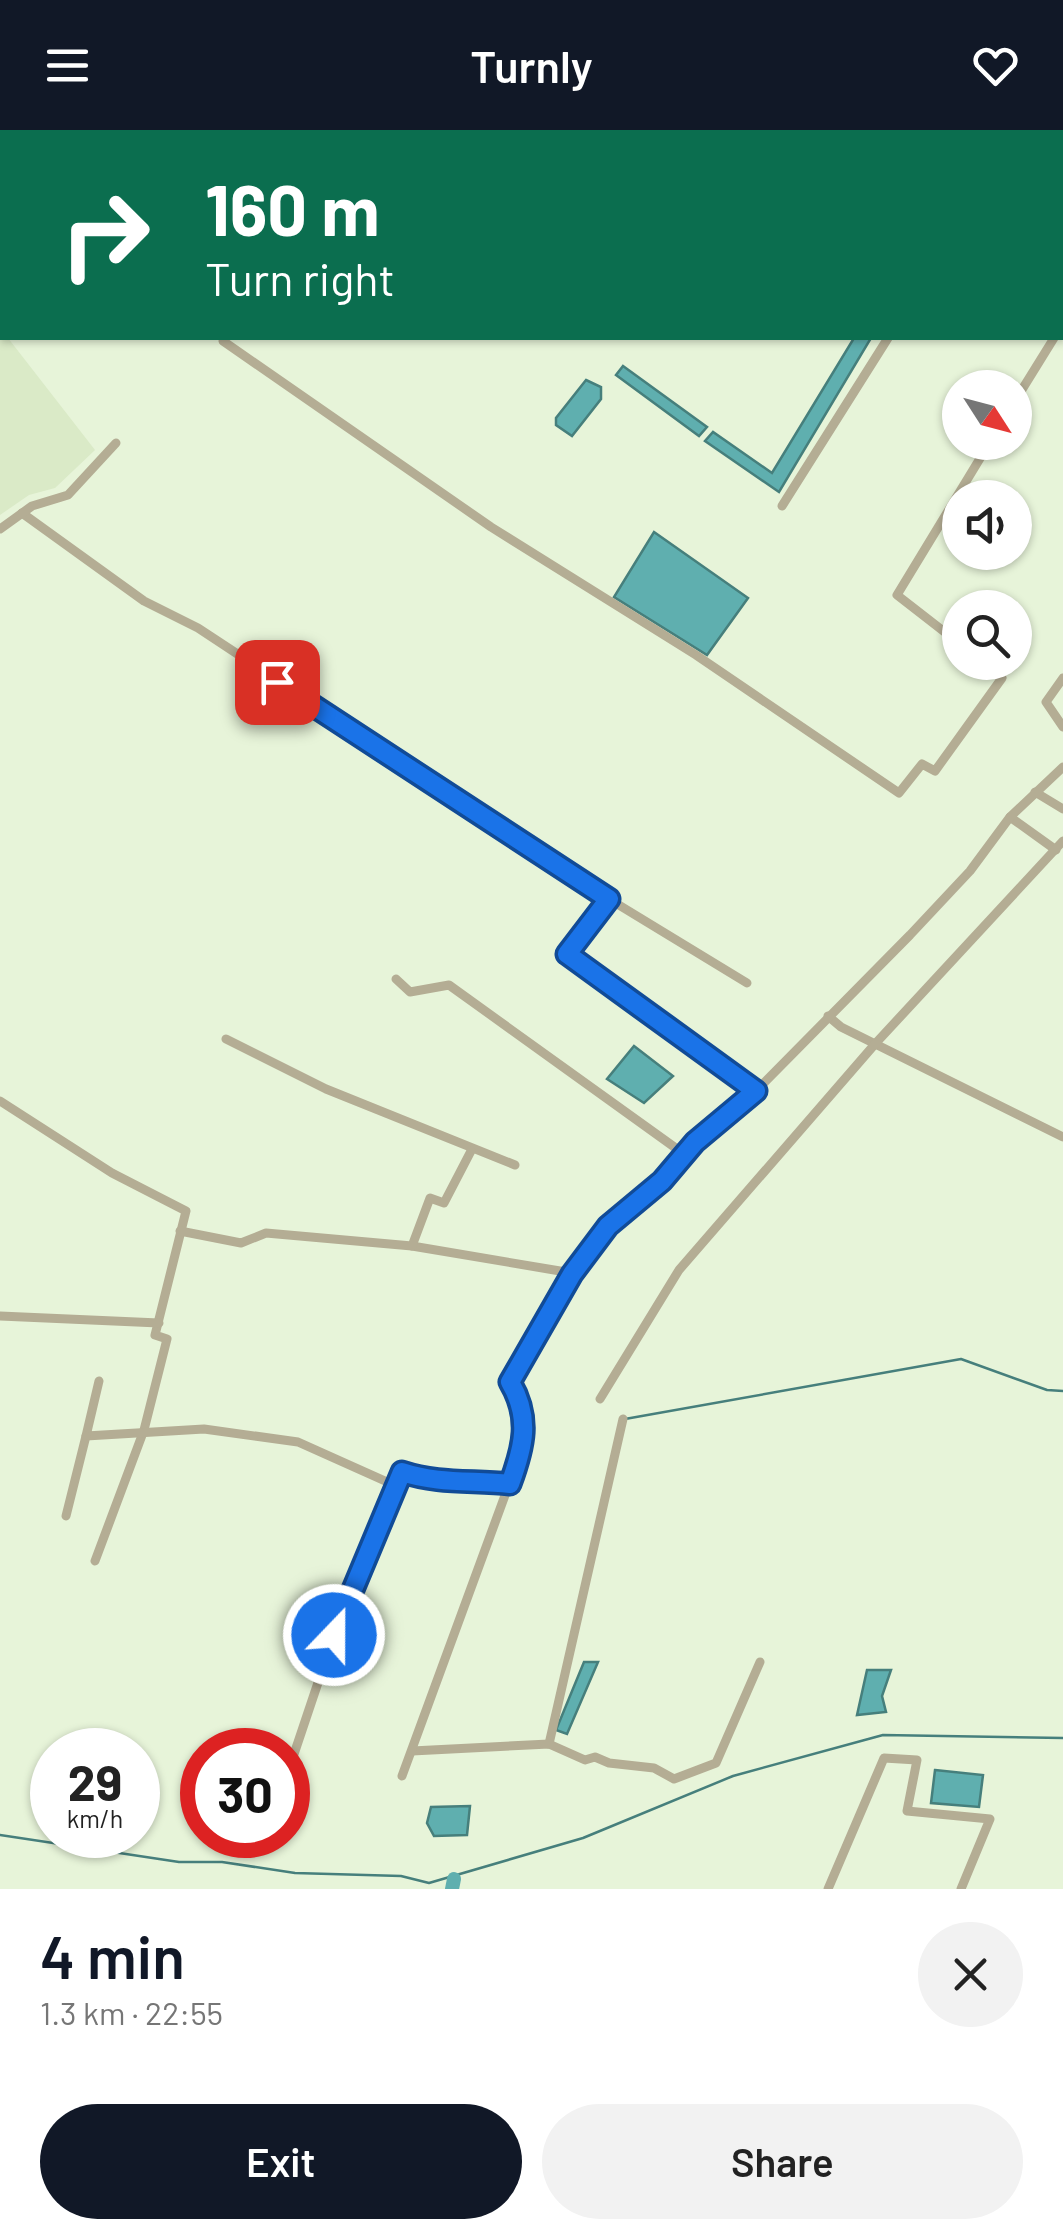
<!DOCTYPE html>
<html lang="en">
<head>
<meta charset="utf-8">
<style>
	:root { --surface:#fff; --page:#f2f2f2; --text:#222; --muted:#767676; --accent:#111827 }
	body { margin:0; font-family:Barlow,sans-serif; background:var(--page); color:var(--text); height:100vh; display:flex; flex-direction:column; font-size:38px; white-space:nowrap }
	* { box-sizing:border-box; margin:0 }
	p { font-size:32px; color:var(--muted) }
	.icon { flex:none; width:55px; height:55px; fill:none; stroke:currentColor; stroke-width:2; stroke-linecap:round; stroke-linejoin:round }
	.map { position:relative; height:1759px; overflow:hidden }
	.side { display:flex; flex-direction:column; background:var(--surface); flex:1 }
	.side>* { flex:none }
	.guide { position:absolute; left:0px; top:0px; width:1065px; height:210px; box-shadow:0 2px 8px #0004; background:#0b6e4f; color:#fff; overflow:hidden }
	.needle { width:65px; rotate:126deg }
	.buttons { position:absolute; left:942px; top:240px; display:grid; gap:20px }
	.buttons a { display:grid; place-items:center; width:90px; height:90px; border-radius:50%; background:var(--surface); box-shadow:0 2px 8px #0004; font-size:50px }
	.speed { position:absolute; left:30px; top:1598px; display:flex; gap:20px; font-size:50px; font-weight:700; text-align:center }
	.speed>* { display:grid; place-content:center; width:130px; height:130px; border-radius:50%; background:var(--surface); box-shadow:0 2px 8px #0004; line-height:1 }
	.speed small { font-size:25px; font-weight:400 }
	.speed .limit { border:15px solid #d22; background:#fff; color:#111 }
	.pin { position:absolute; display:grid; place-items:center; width:85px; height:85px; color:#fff; margin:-42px; border-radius:20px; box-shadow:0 5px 15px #0006 }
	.me { position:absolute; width:110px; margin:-55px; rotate:22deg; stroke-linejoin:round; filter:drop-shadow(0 0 8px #0008) }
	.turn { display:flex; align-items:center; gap:35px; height:210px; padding:0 40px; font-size:45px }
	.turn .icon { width:130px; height:130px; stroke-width:2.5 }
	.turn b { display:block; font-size:70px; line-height:85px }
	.round { display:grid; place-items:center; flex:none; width:105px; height:105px; border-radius:52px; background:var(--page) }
	.headline { display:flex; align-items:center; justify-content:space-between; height:170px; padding:0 40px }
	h1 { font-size:60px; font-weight:600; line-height:75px; color:var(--accent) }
	.action { display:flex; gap:20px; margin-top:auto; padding:20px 40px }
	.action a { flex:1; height:115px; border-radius:60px; background:var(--accent); color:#fff; font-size:40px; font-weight:600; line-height:115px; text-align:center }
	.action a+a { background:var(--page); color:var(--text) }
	header { display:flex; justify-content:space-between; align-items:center; height:130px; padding:0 40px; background:var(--accent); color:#fff; font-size:45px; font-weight:600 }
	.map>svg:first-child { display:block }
	.built { fill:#daeac7 }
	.water { fill:#5fafaf; stroke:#467f7c; stroke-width:2.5 }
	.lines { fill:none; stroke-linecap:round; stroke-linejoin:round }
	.stream { stroke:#467f7c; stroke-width:2.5 }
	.river { stroke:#5fafaf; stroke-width:14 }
	.runway { stroke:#9fa994; stroke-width:50 }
	.street { stroke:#b4ad94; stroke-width:9 }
	.route-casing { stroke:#114b97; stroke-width:25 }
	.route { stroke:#1a73e8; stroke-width:18 }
</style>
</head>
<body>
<header><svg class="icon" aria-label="menu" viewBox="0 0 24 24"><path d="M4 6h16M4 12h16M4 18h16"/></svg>Turnly<svg class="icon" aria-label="heart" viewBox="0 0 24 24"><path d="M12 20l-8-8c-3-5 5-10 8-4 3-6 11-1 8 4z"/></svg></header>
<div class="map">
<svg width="1063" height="1759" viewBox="0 0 1063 1759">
	<rect width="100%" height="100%" fill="#e7f4d9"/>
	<path class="built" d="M0,197L2,208H8L95,320L55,358L29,365L0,385Z"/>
	<g class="water">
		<path d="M854,208H871L779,362L705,311L713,302L772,343Z"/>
		<path d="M623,236L707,297L699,306L616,245Z"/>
		<path d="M586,250L601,257V269L572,306L556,295V288Z"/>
		<path d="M654,402L748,468L707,525L614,467Z"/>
		<path d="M634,916L673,946L644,973L607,949Z"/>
		<path d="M584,1532H598L567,1604L556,1600Z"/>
		<path d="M867,1540H891L882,1566L886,1582L857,1585Z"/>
		<path d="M935,1640L983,1645L979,1677L931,1673Z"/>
		<path d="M470,1676L467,1705L434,1706L427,1693L431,1677Z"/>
	</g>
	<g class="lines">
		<g class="stream">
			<path d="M176,0L179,2"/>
			<path d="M625,1289L961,1229L1047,1260L1063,1261"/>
			<path d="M0,1705L179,1732H222L295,1743L401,1746L429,1753L583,1708L733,1646L883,1605L1063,1608"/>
		</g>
		<path class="river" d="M452,1759L454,1749"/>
		<path class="runway" d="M968,0L972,2"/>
		<g class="street">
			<path d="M381,2L382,0"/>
			<path d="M1017,2L1019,0"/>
			<path d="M1062,60L1063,61"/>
			<path d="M1062,193L1063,192"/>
			<path d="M223,211L491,397L696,525L899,663L922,634L935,641L1002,548L984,532"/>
			<path d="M1015,271L1054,208"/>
			<path d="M782,376L888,208"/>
			<path d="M22,383L144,471L198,498L609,769L567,824L756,961"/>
			<path d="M0,399L32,376L68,365L116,313"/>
			<path d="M960,514L897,465L990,312"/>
			<path d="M1063,548L1046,572L1063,597"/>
			<path d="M1035,662L1063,679"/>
			<path d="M1010,687L1056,720"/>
			<path d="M609,769L747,853"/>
			<path d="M396,849L410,862L449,855L684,1024"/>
			<path d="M828,886L841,897L1063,1007"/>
			<path d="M226,909L326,959L515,1035"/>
			<path d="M0,971L112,1043L186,1081L155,1205L167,1209L144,1300L95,1431"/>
			<path d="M180,1101L241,1113L266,1103L412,1116L572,1143"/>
			<path d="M412,1116L430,1068L444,1073L471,1021"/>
			<path d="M0,1186L159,1193"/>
			<path d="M99,1251L86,1306L204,1299L298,1312L394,1355"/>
			<path d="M600,1269L679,1140L875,914L1063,711"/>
			<path d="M66,1386L86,1306"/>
			<path d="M549,1614L623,1289"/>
			<path d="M412,1621L549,1614L585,1630L595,1627L609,1633L654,1638L674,1649L716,1633L760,1532"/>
			<path d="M288,1642L334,1505L402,1342C438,1354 472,1350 510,1354"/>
			<path d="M402,1646L522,1319V1274L510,1253L572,1143L608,1096L662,1051L695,1011L756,961L910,805L970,741L1010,687L1063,637"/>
			<path d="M828,1759L884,1628L917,1630L907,1681L990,1689L961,1759"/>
		</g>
	</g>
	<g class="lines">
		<defs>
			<path id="route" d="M277,552L609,769L567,824L756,961L695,1012L662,1051L608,1096L572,1144L510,1252C531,1288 524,1316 510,1354C472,1350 438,1354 402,1342L334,1505"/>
		</defs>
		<use href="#route" class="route-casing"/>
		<use href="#route" class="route"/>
	</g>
</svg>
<div class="buttons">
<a><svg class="needle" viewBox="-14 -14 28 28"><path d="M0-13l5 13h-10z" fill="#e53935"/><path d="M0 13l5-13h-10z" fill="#767676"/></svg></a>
<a><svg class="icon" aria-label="sound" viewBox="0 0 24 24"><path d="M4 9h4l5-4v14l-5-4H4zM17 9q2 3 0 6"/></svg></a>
<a><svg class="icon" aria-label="search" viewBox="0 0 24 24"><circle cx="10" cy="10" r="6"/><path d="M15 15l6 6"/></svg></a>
</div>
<div class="speed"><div>29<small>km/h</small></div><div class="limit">30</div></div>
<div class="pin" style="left:277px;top:552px;background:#d93025"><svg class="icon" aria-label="arrive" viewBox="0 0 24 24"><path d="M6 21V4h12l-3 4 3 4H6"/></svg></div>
<svg class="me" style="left:334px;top:1505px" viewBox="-20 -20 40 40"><circle r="17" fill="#1a73e8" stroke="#fff" stroke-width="3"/><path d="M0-11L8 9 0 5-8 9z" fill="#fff"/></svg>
<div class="guide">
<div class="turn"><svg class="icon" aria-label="right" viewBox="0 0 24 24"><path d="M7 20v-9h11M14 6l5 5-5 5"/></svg><div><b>160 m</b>Turn right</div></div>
</div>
</div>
<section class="side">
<div class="headline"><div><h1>4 min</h1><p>1.3 km · 22:55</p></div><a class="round"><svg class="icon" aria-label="close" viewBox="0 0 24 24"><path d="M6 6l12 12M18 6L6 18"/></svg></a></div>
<div class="action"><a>Exit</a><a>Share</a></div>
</section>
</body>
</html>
